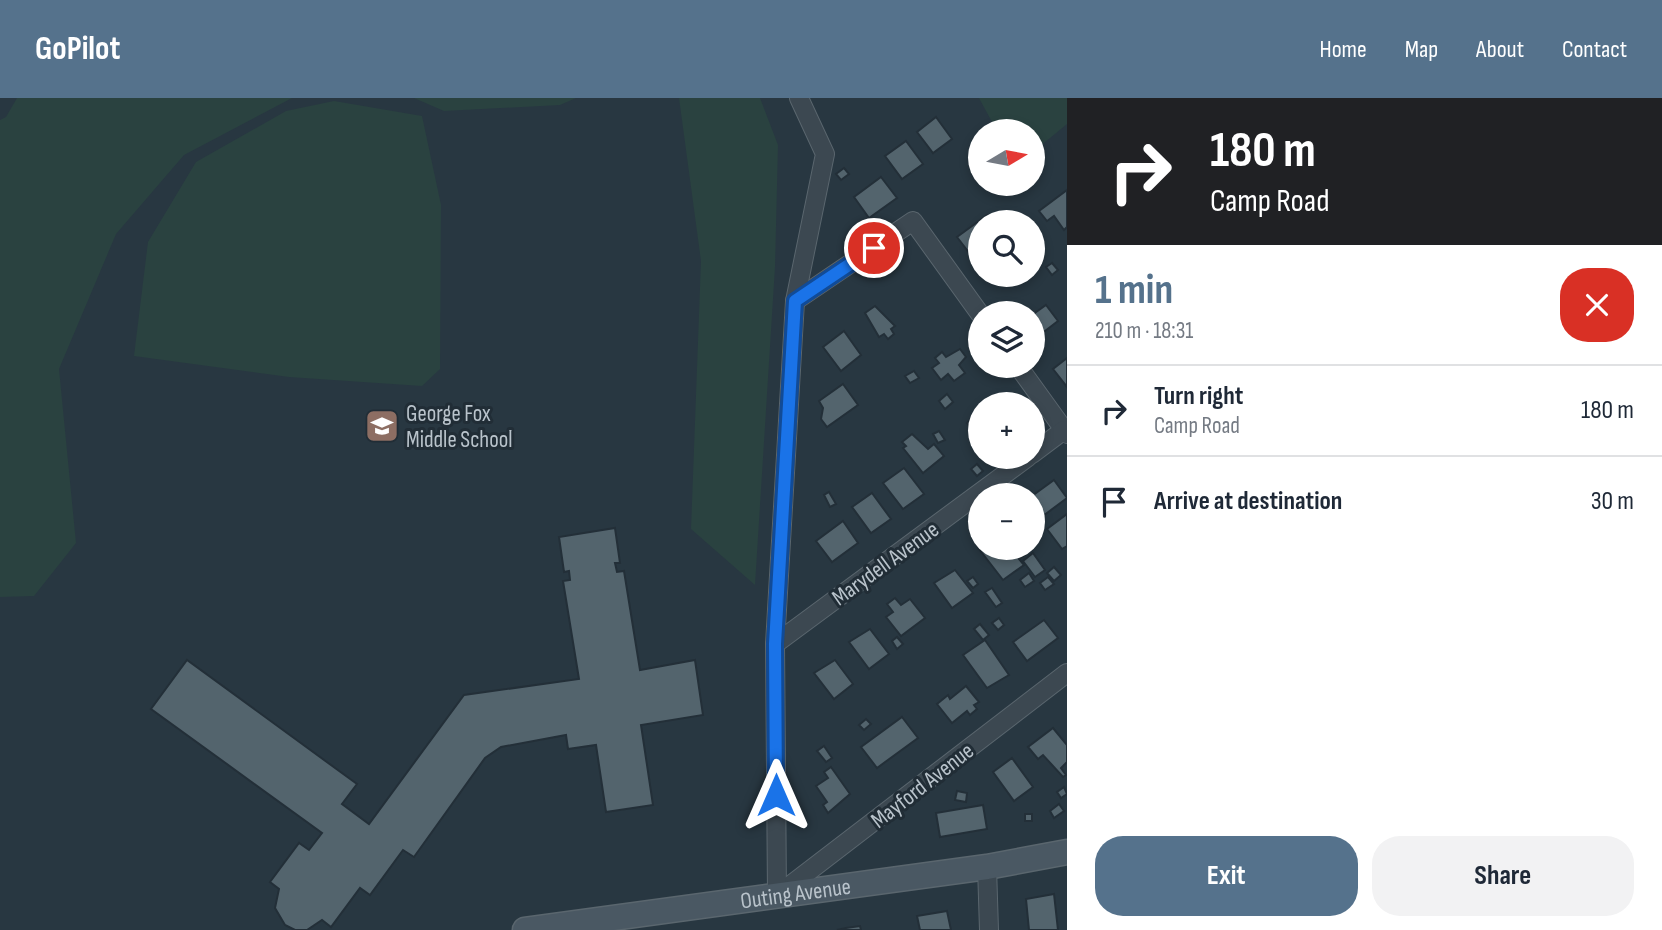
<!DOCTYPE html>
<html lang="en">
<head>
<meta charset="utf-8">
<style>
	:root { --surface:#fff; --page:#f2f2f3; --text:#1f2937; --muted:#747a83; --line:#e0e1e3; --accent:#55728c }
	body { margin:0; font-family:"Sofia Sans Condensed",sans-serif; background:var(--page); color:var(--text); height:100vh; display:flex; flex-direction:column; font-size:26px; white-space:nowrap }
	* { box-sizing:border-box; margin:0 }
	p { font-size:23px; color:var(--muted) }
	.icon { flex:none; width:38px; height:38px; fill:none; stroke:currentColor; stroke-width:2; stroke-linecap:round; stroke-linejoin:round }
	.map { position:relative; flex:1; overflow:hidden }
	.sheet { display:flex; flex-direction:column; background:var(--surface); width:595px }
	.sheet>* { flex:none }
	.top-card { background:#202124; color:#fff; overflow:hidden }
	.needle { width:46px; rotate:80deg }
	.tools { position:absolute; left:968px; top:21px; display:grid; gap:14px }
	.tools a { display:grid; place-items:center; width:77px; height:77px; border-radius:50%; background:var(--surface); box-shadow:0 4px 10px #0003; font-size:35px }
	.pin { position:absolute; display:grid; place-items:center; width:60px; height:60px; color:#fff; margin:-30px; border:4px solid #fff; border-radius:50%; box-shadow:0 2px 7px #0007 }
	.me { position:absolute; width:77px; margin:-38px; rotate:0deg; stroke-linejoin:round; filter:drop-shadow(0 0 5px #0008) }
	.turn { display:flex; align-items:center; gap:24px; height:147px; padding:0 28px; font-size:32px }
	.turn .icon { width:91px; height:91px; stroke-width:2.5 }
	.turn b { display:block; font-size:49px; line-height:60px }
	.round { display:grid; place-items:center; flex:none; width:74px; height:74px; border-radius:28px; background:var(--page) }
	.headline { display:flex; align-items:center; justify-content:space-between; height:119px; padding:0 28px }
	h1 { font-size:42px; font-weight:700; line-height:52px; color:var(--accent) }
	.cta { display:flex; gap:14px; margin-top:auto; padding:14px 28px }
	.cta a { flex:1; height:80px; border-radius:28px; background:var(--accent); color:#fff; font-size:28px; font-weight:700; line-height:80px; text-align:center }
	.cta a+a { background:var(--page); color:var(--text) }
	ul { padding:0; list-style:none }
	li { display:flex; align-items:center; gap:21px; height:91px; padding:0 28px; border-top:2px solid var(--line) }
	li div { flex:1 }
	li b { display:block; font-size:26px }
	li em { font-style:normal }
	header { display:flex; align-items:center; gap:42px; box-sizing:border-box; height:98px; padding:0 35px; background:var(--accent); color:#fff }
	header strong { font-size:33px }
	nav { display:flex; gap:38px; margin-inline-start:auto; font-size:24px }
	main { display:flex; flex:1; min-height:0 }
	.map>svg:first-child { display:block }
	.green { fill:#2a4240 }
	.building { fill:#53646d; stroke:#232f38; stroke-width:2 }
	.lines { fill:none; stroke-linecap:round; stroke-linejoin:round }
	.street-casing { stroke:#5a666e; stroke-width:20 }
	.secondary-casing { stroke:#5a666e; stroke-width:27 }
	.street { stroke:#3c4851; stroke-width:18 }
	.secondary { stroke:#4a5863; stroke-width:24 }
	.route-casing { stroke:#114b97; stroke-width:18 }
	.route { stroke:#1a73e8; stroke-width:12 }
	.labels { text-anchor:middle; stroke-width:6; stroke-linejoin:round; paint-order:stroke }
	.poi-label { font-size:23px; fill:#b9c3cb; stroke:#212d36; text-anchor:start }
	.street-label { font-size:23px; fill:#b9c3cb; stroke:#212d36 }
</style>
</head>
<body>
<header>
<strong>GoPilot</strong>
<nav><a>Home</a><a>Map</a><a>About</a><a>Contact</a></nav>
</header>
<main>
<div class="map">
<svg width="1067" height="832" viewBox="0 0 1067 832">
	<rect width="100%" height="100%" fill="#283741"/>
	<g class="green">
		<path d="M17,0H292L184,57L116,136L59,271L76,445L34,498L0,499V22L6,19Z"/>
		<path d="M414,0H576L560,7L444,13Z"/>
		<path d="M679,0H760L778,47L775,169L755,487L691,431L701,163Z"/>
		<path d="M979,0H1067V26L1033,54L1032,33H997Z"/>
		<path d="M334,3L422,18L441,107L440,271L422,288L289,279L134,258L148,144L196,64L286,13Z"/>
	</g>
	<g class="building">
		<path d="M936,19L952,41L933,55L917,34Z"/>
		<path d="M906,43L923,66L902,81L885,58Z"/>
		<path d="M844,70L849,76L841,82L836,76Z"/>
		<path d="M881,79L897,100L869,120L854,99Z"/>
		<path d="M1067,92V129L1064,132L1054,118L1047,123L1039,113Z"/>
		<path d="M987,117L993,124H980V149L970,156L957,139Z"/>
		<path d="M1052,165L1058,172L1052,177L1046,169Z"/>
		<path d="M986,177H1006L993,186Z"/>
		<path d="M1046,207L1058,223L1032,243V217Z"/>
		<path d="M875,208L895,228L891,231L894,236L888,241L884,236L879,239L865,215Z"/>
		<path d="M844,233L861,257L841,273L823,249Z"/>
		<path d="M960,251L966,259L959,267L965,275L954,283L948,276L941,282L932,270L939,265L935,260L942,254L946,259Z"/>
		<path d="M1067,260V289L1053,271Z"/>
		<path d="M914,273L919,280L910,285L905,278Z"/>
		<path d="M843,286L858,307L827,329L821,321L823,310L819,303Z"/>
		<path d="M947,296L953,304L945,311L939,303Z"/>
		<path d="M980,311V335L977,338L967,325Z"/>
		<path d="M939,333L945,342L938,345L933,336Z"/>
		<path d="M912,336L928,351L934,346L944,358L923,375L903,350L906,348L902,344Z"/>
		<path d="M977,366L983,373L977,378L971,371Z"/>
		<path d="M904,370L924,396L903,411L883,385Z"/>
		<path d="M1054,382L1067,400L1039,421L1032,412V398Z"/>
		<path d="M829,394L836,406L830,409L824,397Z"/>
		<path d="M872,395L891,421L871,435L852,409Z"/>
		<path d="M1067,416V448L1062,451L1047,431Z"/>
		<path d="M843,423L858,445L832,464L816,443Z"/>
		<path d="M615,430L620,465H615L617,474L624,473L640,572L695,562L703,617L641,627L653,707L606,714L596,647L568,651L566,637L501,649L485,660L414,759L403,752L370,797L360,790L331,829L322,822L307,832H295L285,827L275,810L279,791L270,784L299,745L309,752L322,735L151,611L187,562L357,686L342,706L369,726L464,597L579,581L563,483L570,482L569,473L564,474L559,439Z"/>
		<path d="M1020,450L1025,457L1019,461L1024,467L1003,482L979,451Z"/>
		<path d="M1033,455L1045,472L1035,479L1023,463Z"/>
		<path d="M1054,469L1061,477L1054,483L1047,475Z"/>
		<path d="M955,472L973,495L952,510L934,485Z"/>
		<path d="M1029,475L1034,483L1025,489L1020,482Z"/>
		<path d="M973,479L978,486L973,490L967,483Z"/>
		<path d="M1048,479L1054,486L1045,492L1040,485Z"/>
		<path d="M992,490L1002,505L996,509L985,494Z"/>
		<path d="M895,500L901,507L910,501L925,520L901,538L886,519L893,514L887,506Z"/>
		<path d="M999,520L1004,527L998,532L992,525Z"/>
		<path d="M1044,522L1058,540L1027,563L1013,544Z"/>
		<path d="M980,526L989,537L983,542L974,531Z"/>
		<path d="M870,531L889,556L869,571L849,544Z"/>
		<path d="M897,539L903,546L897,551L892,543Z"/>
		<path d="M985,542L1009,577L987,590L963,557Z"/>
		<path d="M835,562L853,586L834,601L814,575Z"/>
		<path d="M966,588L979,604L974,607L977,611L970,617L967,613L952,625L937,606L948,597L950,601Z"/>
		<path d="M902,619L918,640L877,670L861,649Z"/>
		<path d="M866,621L871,626L864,632L859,627Z"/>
		<path d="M1053,630L1067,647V664L1061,670L1066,677L1063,679L1043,657L1038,661L1028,649Z"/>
		<path d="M824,648L832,660L826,664L817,653Z"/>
		<path d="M1012,660L1033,689L1014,703L993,674Z"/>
		<path d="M831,669L850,696L828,715L823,707L827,704L816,688L828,680L824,674Z"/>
		<path d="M1064,689L1067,696L1061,700L1057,694Z"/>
		<path d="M957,693L967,695L966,704L955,702Z"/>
		<path d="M1059,706L1064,713L1054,720L1050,713Z"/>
		<path d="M983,707L987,731L940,739L936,715Z"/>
		<rect x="1025" y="716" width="7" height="7"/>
		<path d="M1054,796L1058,832H1029L1026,801Z"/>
		<path d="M947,813L951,832H920L917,818Z"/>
		<path d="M860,828L861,832H837L846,830Z"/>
	</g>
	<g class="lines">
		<defs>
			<g id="street">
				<path d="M795,203L913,123L980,216"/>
				<path d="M1018,268L1067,336"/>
				<path d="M1032,356L1064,332"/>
				<path d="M775,546L1028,359"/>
				<path d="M987,769L989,832"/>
				<path d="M779,796L1067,575"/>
				<path d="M777,798L775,546L795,203L825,56L799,0"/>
			</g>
			<g id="secondary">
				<path id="s1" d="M525,832L987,769L1067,754"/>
			</g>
		</defs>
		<use href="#street" class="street-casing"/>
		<use href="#secondary" class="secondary-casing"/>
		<use href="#street" class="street"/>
		<use href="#secondary" class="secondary"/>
	</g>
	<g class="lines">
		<defs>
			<path id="route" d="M776,697L775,546L795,203L874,150"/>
		</defs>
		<use href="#route" class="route-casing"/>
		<use href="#route" class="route"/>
	</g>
	<defs>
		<symbol id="school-square" viewBox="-11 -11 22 22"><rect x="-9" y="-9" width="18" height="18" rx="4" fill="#8d6e63" stroke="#212d36"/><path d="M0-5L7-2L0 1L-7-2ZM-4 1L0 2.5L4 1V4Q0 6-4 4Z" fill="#fff"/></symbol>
	</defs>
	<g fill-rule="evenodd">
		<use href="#school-square" x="363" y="309" width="38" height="38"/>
	</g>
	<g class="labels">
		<g class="poi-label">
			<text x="406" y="323">George Fox<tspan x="406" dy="26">Middle School</tspan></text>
		</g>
		<g class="street-label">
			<text transform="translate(885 465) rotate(-36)" y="8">Marydell Avenue</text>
			<text transform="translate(922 687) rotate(-38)" y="8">Mayford Avenue</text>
			<text dy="8" stroke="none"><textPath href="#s1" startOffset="273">Outing Avenue</textPath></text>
		</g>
	</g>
</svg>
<div class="tools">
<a><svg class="needle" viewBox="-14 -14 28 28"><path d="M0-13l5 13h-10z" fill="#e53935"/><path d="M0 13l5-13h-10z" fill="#747a83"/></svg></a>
<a><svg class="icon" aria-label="search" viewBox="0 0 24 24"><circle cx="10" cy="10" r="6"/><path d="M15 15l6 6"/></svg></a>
<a><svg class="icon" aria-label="layers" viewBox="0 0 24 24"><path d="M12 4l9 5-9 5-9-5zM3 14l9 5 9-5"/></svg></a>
<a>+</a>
<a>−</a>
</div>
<div class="pin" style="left:874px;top:150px;background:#d93025"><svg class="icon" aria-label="arrive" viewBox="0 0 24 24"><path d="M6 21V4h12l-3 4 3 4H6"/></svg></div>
<svg class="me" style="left:776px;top:697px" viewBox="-20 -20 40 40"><path d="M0-17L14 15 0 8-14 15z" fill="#1a73e8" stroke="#fff" stroke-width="4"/></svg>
</div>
<section class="sheet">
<div class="top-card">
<div class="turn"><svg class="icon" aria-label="right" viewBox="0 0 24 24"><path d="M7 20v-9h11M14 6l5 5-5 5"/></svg><div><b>180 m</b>Camp Road</div></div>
</div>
<div class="headline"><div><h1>1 min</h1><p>210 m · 18:31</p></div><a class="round" style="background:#d93025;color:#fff"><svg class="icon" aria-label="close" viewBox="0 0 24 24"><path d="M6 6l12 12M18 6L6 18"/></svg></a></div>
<ul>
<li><svg class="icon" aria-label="right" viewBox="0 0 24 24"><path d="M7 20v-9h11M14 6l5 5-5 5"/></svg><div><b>Turn right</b><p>Camp Road</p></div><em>180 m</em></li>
<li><svg class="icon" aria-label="arrive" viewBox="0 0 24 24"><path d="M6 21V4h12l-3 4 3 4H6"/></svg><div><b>Arrive at destination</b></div><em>30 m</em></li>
</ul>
<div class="cta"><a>Exit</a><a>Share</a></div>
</section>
</main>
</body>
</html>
